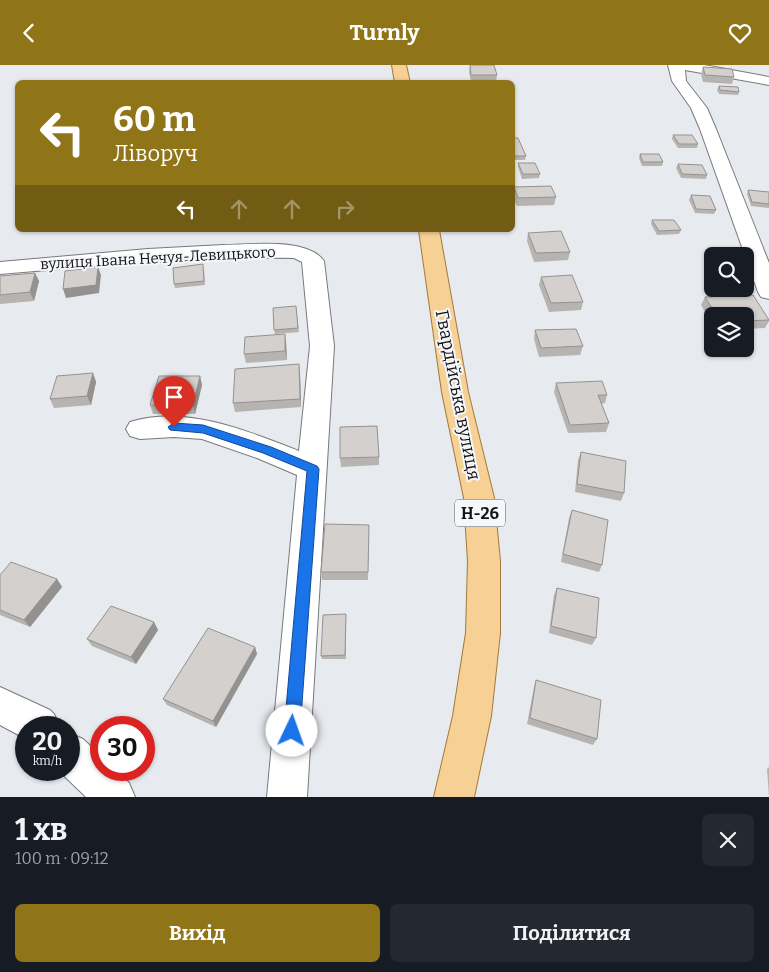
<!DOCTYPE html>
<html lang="uk">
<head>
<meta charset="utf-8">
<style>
	:root { --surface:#171b24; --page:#242831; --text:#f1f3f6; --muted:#9ea1a6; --accent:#8f7418 }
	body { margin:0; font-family:Bitter,serif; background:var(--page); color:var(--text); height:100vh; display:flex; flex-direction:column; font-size:19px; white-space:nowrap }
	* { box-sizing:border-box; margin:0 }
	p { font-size:16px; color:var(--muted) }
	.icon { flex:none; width:28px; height:28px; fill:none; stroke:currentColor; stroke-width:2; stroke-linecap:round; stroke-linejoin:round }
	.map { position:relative; height:732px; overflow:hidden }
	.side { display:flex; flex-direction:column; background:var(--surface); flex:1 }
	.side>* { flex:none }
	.top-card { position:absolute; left:15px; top:15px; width:500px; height:152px; border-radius:8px; box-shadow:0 1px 4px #0004; background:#8f7418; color:#fff; overflow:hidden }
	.tools { position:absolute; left:704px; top:182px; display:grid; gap:10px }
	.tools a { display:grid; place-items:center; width:50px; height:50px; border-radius:8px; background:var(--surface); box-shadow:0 1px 4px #0004; font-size:25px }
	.speed { position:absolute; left:15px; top:651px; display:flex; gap:10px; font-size:25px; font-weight:700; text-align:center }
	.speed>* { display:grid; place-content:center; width:65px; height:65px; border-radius:50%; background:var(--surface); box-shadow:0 1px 4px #0004; line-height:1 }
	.speed small { font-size:12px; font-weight:400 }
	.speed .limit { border:8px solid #d22; background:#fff; color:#111 }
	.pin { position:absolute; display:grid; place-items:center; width:42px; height:42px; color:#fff; margin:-51px -21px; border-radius:50% 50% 50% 0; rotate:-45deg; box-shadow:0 0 5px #0007 }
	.pin .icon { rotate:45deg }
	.me { position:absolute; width:55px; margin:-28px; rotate:3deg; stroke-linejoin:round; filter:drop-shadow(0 0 4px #0008) }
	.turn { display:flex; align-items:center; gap:18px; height:105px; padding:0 15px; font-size:22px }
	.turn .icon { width:65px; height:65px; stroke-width:2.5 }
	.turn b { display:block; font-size:35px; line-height:42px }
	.lanes { display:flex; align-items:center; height:48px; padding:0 15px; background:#0003; justify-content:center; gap:25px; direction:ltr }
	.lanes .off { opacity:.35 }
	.round { display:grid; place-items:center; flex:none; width:52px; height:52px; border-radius:8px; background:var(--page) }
	.head { display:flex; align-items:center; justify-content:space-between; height:85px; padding:0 15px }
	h1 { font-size:30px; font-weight:700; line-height:38px }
	.action { display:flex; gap:10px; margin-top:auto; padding:10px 15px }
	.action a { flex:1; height:58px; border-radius:8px; background:var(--accent); color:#fff; font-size:20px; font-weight:700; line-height:58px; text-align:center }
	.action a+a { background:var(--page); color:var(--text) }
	header { display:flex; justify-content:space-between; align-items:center; height:65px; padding:0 15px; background:var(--accent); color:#fff; font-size:22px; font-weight:700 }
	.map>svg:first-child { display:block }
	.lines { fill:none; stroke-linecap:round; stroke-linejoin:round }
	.minor-casing { stroke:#77797d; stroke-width:2 }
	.major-casing { stroke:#a37a39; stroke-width:2 }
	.minor { fill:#fff; fill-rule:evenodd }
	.major { fill:#f6d094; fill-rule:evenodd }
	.wall { fill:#b6b3b0 }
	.shaded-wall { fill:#949290 }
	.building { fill:#d4d0cd; stroke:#949290 }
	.route { fill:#1a73e8; stroke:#114b97 }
	.labels { text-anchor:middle; stroke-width:4; stroke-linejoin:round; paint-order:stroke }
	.far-street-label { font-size:15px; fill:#131415; stroke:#f5f7fb }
	.shield { fill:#f5f7fb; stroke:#57585a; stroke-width:1 }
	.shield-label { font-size:16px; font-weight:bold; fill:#131415 }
	.street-label { font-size:18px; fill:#131415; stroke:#f5f7fb }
</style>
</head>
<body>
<header><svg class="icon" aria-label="back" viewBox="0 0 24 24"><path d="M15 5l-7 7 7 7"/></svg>Turnly<svg class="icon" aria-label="heart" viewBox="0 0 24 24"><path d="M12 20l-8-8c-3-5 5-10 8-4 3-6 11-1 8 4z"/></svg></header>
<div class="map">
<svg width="769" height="732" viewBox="0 0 769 732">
	<rect width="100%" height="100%" fill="#e7eaee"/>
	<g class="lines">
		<defs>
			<g id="minor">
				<path d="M668,0H704L769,12V20L685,5L686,16L707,43L716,64L769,198V234L761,232L758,227L700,64L691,43L672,16Z"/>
				<path d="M223,180C250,180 307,172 324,196L334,281L307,732H267L297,410L257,393L202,374L174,372L140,374L130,371L126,364L130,357C186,340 248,366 299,386L310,281L302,197L294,193C196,191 98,201 0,209V197L148,184Z"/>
				<path d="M0,622L50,645L54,649L60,662H26V674L0,660Z"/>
				<path d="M69,668L83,674L101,691V705H116L129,718L135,732H86L58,705H69Z"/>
			</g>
			<g id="major">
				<path d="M392,0H406L410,18H395Z"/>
				<path d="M419,165H439L468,327L494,433L500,496V568L491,651L474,732H434L453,651L466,568L468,496L464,433L442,327Z"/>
			</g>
		</defs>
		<use href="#minor" class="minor-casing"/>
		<use href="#major" class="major-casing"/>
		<use href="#minor" class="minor"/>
		<use href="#major" class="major"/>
	</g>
	<g class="wall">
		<path d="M470,0L497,10L496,17H471L469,7Z"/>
		<path d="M703,2L734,12L732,19L703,17L701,9Z"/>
		<path d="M719,21L739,27L738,30L719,29L717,25Z"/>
		<path d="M673,70L698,79L697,83H678L672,74Z"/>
		<path d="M512,73L526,91L525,95H512Z"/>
		<path d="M640,89L663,97L662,101H642L639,93Z"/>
		<path d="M518,98L540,109L539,113L522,114L518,102Z"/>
		<path d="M678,99L707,110L706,114L681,113L676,103Z"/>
		<path d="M514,122L556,132L554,140L517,141L512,131Z"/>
		<path d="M748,125L769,127V143L751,141L747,129Z"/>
		<path d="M691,130L716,145L714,149L695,148L689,135Z"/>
		<path d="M652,155L681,165L679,169L657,170L651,159Z"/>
		<path d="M528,168L570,187L568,195L534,197L527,176Z"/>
		<path d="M204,204L205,220L175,223L174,219Z"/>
		<path d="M35,208L39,216L34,236L0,239V211Z"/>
		<path d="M541,212L583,237L581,245L549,247L539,220Z"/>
		<path d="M705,232L769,254V256L765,263L745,264V251H712V259L701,240Z"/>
		<path d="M296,241L299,267L275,269L274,265Z"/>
		<path d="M535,265L583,281L580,290L539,292L534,274Z"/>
		<path d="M286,277L287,295L246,298L244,289Z"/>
		<path d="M299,299L300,308L301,342L235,347L233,338Z"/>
		<path d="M93,308L96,317L91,340L54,343L50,334Z"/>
		<path d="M200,311L202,320L195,349H153L150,340Z"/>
		<path d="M556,318L607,330L605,338L601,339L609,358L606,367L568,368L554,327Z"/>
		<path d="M581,387L624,428L621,436L575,427L578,395Z"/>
		<path d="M379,392V400L341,402L340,393Z"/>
		<path d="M572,445L602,500L599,507L561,497L569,453Z"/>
		<path d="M369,460L368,515H322L321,507Z"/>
		<path d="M0,510L57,514L62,522L30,562L0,550Z"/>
		<path d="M557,523L596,573L592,580L549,568L554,530Z"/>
		<path d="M346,553V594H322L321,591Z"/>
		<path d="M154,557L158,565L136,599L92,581L87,574Z"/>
		<path d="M255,582L257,589L216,662L167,640L163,634Z"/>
		<path d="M536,615L597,674L593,680L527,659L534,622Z"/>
		<path d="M769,702V732L767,704Z"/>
	</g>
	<g class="shaded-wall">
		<path d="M98,202L101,210L99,228L66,233L63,224Z"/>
		<path d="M35,208L39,216L34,236L30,227Z"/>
		<path d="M285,269L286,277L287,295L285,286Z"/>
		<path d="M299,299L300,308L301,342L300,334Z"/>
		<path d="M93,308L96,317L91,340L87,331Z"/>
		<path d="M200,311L202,320L195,349L193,340Z"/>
		<path d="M57,514L62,522L30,562L24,555Z"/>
		<path d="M154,557L158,565L136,599L131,592Z"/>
		<path d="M255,582L257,589L216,662L213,656Z"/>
	</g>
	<g class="building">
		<path d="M470,0H494L497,10H471Z"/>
		<path d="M703,2L732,4L734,12L705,10Z"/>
		<path d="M719,21L738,22L739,27L720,25Z"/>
		<path d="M673,70H692L698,79H679Z"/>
		<path d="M512,73H518L526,91H512Z"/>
		<path d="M640,89H659L663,97H643Z"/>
		<path d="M518,98H535L540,109H523Z"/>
		<path d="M678,99L702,100L707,110L682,109Z"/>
		<path d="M551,121L556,132L518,133L514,122Z"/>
		<path d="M748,125L769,127V139L752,137Z"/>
		<path d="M691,130L710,131L716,145L696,144Z"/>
		<path d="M652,155H674L681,165L659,166Z"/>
		<path d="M561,166L570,187L536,188L528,168Z"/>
		<path d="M203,199L204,216L174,219L173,203Z"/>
		<path d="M98,202L96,220L63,224L65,206Z"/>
		<path d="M35,208L30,227L0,230V211Z"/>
		<path d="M572,210L583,237L551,238L541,212Z"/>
		<path d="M753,230L769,255L745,256V251H717L705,232Z"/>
		<path d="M296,241L298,263L274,265L273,243Z"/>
		<path d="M576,264L583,281L541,283L535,265Z"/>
		<path d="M285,269V286L244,289L245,272Z"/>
		<path d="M299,299L300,334L233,338L235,304Z"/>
		<path d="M93,308L87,331L50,334L57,311Z"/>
		<path d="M159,311H200L193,340H150Z"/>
		<path d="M602,316L607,330H598L609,358L570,360L556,318Z"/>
		<path d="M377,361L379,392L340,393V362Z"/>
		<path d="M581,387L626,396L624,428L577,419Z"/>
		<path d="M572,445L608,455L602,500L563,489Z"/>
		<path d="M325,459L369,460L368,507H321Z"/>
		<path d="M11,497L57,514L24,555L0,545V510Z"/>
		<path d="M557,523L599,533L596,573L551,561Z"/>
		<path d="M111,541L154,557L131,592L87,574Z"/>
		<path d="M346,549L345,590L321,591L323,550Z"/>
		<path d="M208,563L255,582L213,656L163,634Z"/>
		<path d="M536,615L601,635L597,674L530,653Z"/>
	</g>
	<path class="route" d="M174,358L203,360L271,382L317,401L319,404L300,666L297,672L292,674L286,672L284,666L307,406L263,388L203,368L170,365L168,362Z"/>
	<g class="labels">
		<g class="far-street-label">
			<text transform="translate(158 193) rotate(-3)" y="5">вулиця Івана Нечуя-Левицького</text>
		</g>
		<rect class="shield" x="455" y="434.5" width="50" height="27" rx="4"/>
		<g class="shield-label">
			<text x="480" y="454">Н-26</text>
		</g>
		<g class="street-label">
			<text transform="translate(458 330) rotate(79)" y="6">Гвардійська вулиця</text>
		</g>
	</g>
</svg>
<div class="tools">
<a><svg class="icon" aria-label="search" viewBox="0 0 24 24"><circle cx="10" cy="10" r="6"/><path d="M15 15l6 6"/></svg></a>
<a><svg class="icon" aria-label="layers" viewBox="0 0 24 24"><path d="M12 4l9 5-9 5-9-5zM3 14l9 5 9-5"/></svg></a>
</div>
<div class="speed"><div>20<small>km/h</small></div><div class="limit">30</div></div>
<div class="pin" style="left:174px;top:362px;background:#d93025"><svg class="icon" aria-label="arrive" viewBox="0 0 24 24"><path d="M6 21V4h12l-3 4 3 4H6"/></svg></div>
<svg class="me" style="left:292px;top:666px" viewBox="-20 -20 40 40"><circle r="19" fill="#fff"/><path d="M0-13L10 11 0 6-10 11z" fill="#1a73e8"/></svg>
<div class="top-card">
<div class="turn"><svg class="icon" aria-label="left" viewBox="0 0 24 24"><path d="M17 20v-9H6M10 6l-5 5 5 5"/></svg><div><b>60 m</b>Ліворуч</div></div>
<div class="lanes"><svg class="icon" aria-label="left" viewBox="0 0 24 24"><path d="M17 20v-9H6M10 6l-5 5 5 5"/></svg><svg class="icon off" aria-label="ahead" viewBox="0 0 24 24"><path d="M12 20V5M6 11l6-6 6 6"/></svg><svg class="icon off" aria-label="ahead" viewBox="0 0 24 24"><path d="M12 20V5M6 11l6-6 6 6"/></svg><svg class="icon off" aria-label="right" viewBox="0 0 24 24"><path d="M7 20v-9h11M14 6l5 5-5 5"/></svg></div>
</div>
</div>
<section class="side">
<div class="head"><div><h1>1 хв</h1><p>100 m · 09:12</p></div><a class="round"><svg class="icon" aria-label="close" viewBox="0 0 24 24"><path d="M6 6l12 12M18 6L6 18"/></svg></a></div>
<div class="action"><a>Вихід</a><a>Поділитися</a></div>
</section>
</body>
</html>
